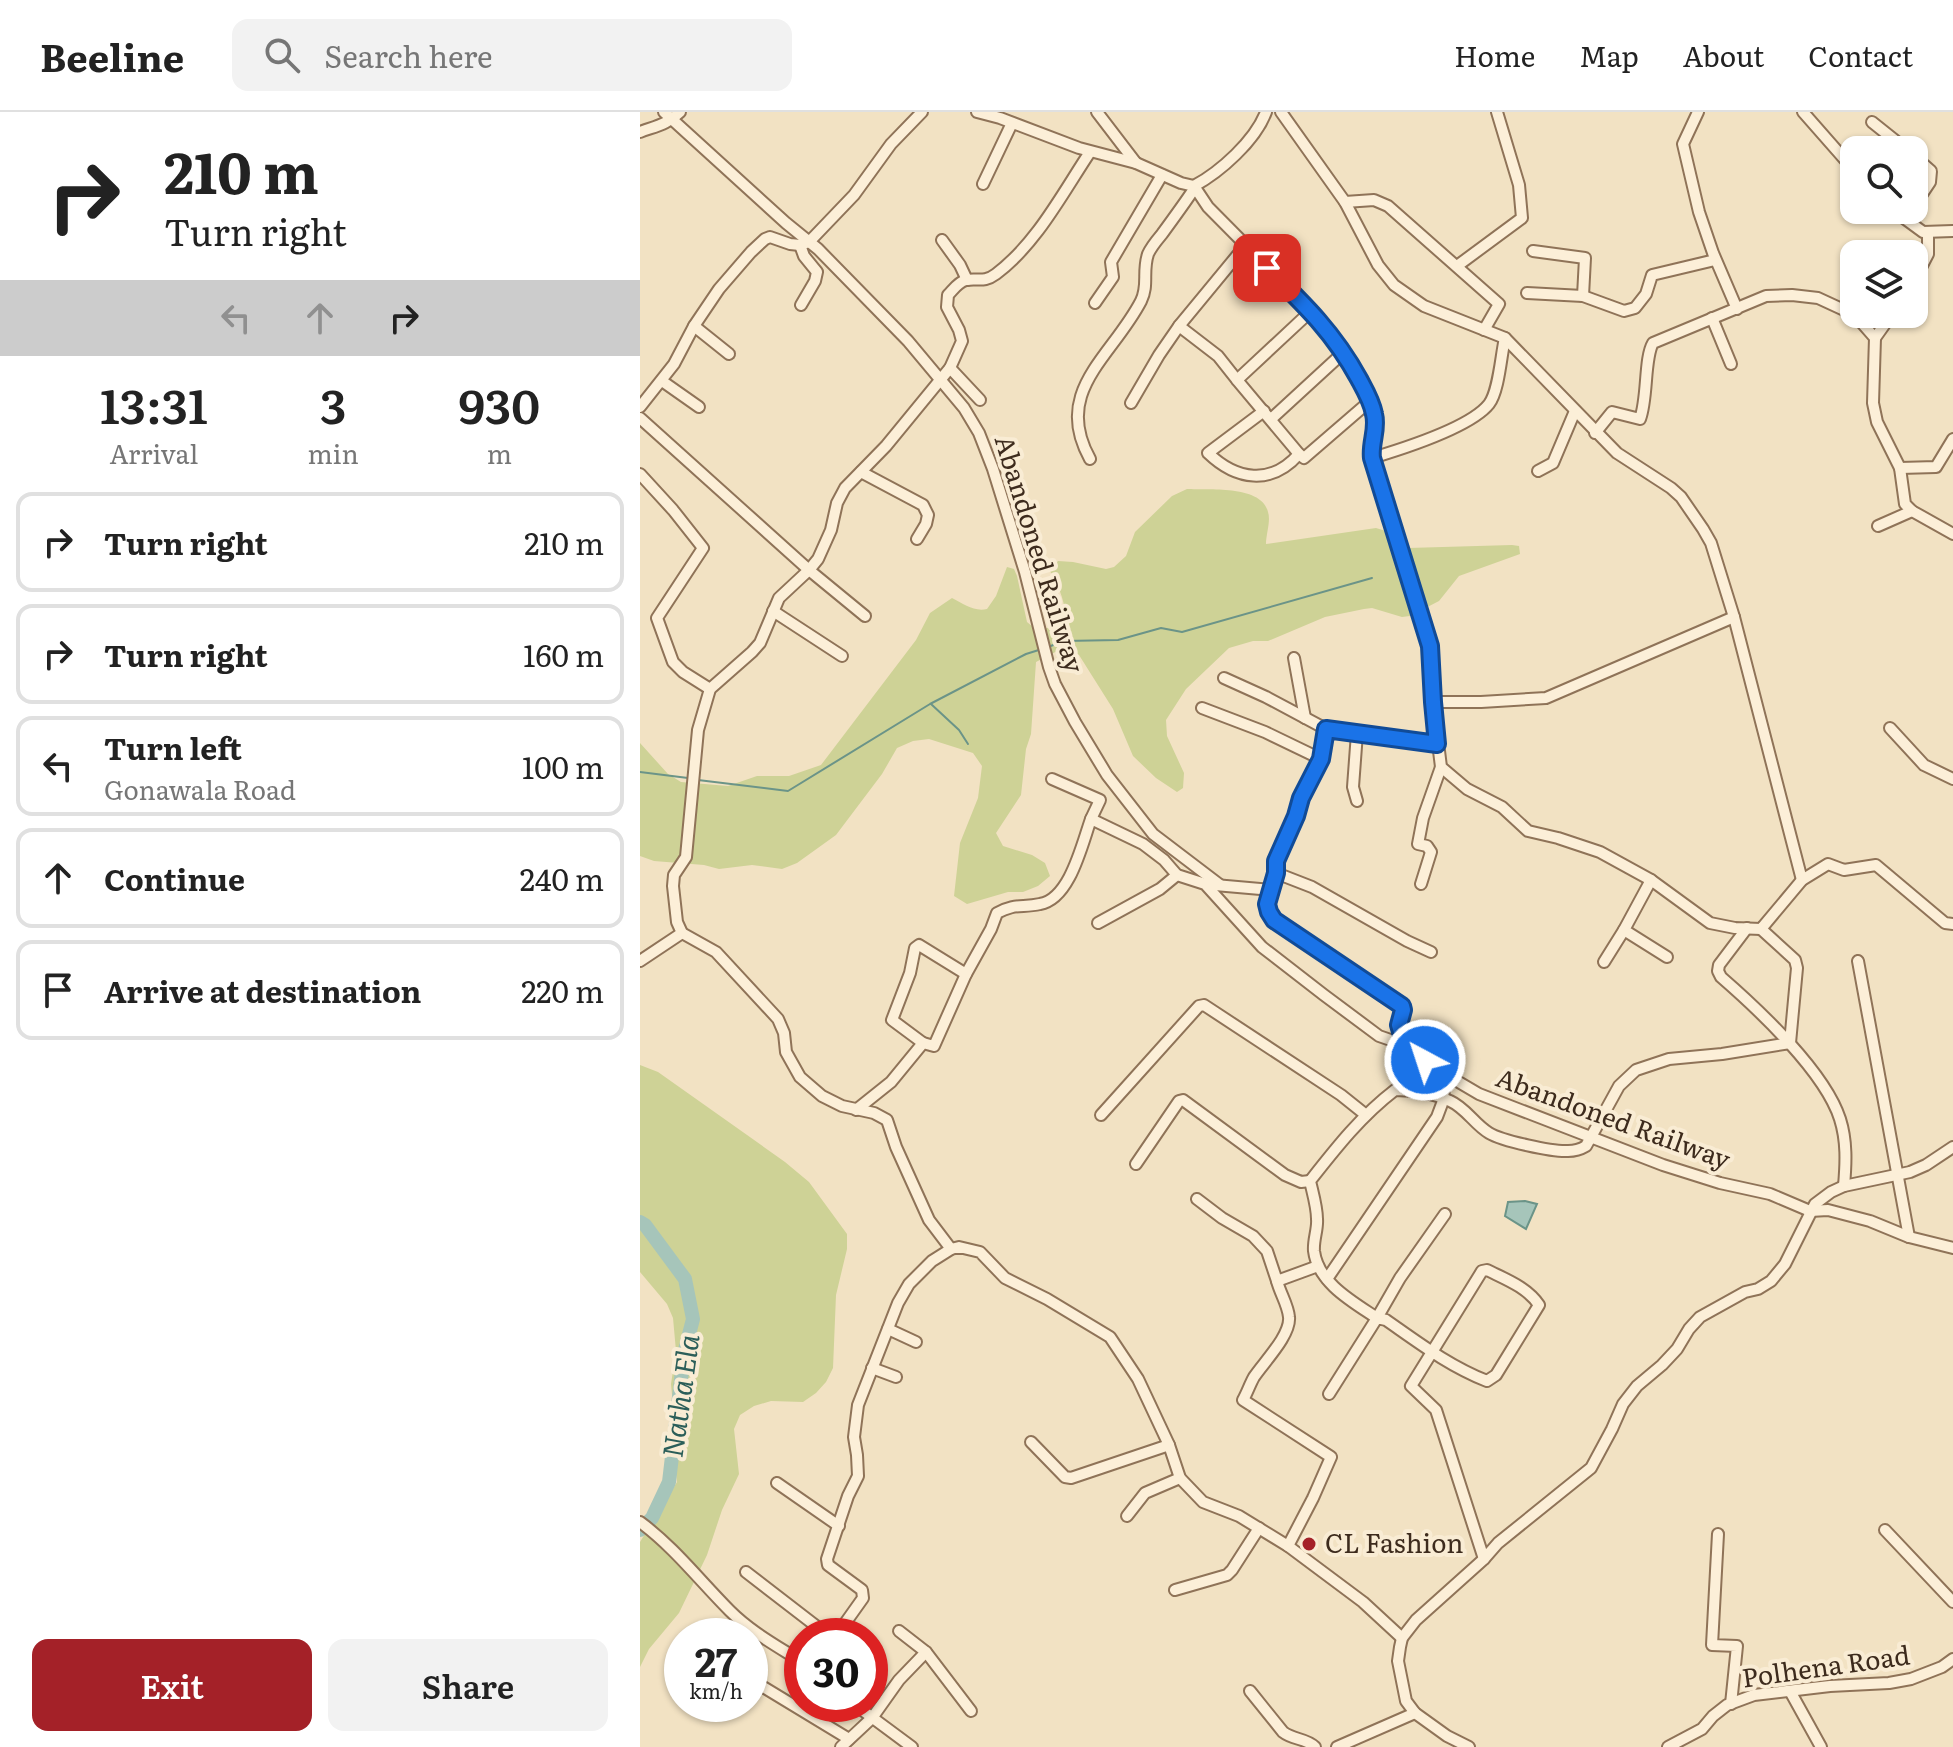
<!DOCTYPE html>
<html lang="en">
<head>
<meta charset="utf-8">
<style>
	:root { --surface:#fff; --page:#f2f2f2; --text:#222; --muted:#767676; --line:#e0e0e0; --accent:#a42128 }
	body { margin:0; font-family:Literata,serif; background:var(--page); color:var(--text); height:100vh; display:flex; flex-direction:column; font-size:30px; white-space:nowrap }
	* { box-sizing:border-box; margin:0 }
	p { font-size:26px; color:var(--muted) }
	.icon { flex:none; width:44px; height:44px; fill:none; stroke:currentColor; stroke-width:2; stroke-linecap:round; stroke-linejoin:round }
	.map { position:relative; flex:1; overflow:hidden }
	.details { display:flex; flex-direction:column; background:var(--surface); width:640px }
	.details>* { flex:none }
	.guide { background:#fff; color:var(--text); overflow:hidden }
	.controls { position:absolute; left:1200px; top:24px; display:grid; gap:16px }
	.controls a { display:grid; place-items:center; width:88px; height:88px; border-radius:16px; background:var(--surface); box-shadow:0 2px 6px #0004; font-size:40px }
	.speed { position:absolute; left:24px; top:1506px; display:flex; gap:16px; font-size:40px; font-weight:700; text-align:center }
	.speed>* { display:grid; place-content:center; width:104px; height:104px; border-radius:50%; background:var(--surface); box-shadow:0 2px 6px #0004; line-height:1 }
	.speed small { font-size:20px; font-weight:400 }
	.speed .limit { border:12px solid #d22; background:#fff; color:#111 }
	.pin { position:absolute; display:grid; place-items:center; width:68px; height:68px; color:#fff; margin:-34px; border-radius:16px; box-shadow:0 4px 12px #0006 }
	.me { position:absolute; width:88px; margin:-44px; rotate:320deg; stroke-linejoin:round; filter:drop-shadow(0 0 6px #0008) }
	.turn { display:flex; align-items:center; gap:28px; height:168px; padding:0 32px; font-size:36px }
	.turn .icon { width:104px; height:104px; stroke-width:2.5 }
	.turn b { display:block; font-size:56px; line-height:68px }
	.lanes { display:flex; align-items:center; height:76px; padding:0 32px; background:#0003; justify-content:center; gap:40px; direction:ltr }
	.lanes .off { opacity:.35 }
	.eta { display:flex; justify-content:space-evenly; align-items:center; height:136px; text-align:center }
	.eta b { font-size:48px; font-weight:600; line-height:56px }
	.action { display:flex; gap:16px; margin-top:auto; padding:16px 32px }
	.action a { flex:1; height:92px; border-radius:16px; background:var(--accent); color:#fff; font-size:32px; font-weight:600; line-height:92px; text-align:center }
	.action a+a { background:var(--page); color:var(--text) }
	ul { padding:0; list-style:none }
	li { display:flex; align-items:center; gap:24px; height:100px; margin:0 16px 12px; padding:0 16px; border:4px solid var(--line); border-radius:16px }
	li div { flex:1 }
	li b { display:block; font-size:30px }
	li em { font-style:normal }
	header { display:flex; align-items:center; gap:48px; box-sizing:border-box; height:112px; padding:0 40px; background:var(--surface); border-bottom:2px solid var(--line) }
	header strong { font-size:38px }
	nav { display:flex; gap:44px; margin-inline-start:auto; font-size:28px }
	.search { width:560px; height:72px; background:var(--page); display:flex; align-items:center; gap:20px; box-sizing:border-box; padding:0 28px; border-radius:16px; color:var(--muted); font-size:30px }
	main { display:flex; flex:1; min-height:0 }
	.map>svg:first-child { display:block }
	.green { fill:#ced296 }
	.water { fill:#a6c5ba; stroke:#6b9488; stroke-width:2 }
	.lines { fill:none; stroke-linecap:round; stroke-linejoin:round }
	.stream { stroke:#6b9488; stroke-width:2 }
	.river { stroke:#a6c5ba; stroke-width:14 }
	.minor-casing { stroke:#8f7358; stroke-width:14 }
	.minor { stroke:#fcefd8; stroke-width:10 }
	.route-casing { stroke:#114b97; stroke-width:20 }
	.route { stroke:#1a73e8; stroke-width:14 }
	.poi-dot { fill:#a42128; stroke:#f9ecd4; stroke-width:3 }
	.labels { text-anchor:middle; stroke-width:8; stroke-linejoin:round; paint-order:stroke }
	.street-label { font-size:26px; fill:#3d2b1d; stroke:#f9ecd4 }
	.poi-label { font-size:26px; fill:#3d2b1d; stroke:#f9ecd4; text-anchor:start }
	.water-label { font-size:28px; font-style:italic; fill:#2b5e59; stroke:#f9ecd4 }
</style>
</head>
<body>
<header>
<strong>Beeline</strong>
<div class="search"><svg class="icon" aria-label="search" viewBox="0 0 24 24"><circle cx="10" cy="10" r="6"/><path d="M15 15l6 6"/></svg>Search here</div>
<nav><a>Home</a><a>Map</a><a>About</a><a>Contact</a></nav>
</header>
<main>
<section class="details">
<div class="guide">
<div class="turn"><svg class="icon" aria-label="right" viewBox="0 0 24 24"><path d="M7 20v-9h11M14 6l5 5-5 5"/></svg><div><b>210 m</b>Turn right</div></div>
<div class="lanes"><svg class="icon off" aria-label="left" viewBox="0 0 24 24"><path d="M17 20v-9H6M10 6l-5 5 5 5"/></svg><svg class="icon off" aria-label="ahead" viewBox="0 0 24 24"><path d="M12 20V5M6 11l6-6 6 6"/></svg><svg class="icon" aria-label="right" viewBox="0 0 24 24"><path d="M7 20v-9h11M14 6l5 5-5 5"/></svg></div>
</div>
<div class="eta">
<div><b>13:31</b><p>Arrival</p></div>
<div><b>3</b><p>min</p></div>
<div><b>930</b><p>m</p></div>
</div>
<ul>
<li><svg class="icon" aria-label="right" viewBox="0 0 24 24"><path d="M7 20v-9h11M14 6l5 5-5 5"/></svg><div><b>Turn right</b></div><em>210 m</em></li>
<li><svg class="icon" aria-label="right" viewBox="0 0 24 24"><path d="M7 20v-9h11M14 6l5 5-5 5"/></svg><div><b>Turn right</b></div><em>160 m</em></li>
<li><svg class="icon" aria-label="left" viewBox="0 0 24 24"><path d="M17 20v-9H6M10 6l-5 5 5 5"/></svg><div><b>Turn left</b><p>Gonawala Road</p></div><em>100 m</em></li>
<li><svg class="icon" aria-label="ahead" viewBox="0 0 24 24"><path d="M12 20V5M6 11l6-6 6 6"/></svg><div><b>Continue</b></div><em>240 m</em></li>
<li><svg class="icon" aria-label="arrive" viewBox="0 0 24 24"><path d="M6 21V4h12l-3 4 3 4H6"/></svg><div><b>Arrive at destination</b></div><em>220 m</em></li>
</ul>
<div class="action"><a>Exit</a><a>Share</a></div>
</section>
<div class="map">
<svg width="1313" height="1635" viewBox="0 0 1313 1635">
	<rect width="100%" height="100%" fill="#f2e2c3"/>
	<g class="green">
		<path d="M547,377C568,378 622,373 628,400C631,409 626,422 626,432L736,416L749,420L768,436L872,433L879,434L880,442L819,464L799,489L770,504L762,505L732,496L724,497L685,505L628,529H613L589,536L546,577L526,608L527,624L544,661L543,676L537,680L516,666L493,644L473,597L439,543L425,535L396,550L391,622L386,637L381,683L356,721L363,734L392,743L405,751L410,764L398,774L383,780H368L327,792L314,784L320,731L338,686L342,654L333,641L289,627L273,629L257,636L242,662L196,723L157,751L142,757L112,753L79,757L64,753L14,749L0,744V631L28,662L41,670L88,674L117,664H149L181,653L276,528L290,501L312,486C324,492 334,500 347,497L356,484L367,455L374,457L377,464L387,510L393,515L421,517C431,499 419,475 410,459L418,449L433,450L466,457L474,455L486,444L495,420L532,384Z"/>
		<path d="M0,953L18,960L145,1050L169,1070L207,1122V1137L196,1183L193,1256L186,1270L176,1281L163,1290L131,1289L114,1294L100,1303L94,1317L99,1362L82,1398L67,1443L39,1501L9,1537L0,1555V1430L37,1370L35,1354L37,1337L31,1272L36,1239L33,1206L27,1192L0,1160Z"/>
	</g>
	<path class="water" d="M885,1089L897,1092L886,1117L865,1104L868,1090Z"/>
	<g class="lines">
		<g class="stream">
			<path d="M408,535L424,529L478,528L521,516L542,520L732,466"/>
			<path d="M291,592L319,618L328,632"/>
			<path d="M0,660L48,666"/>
			<path d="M58,668L148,679L290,592L386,542L402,537"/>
		</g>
		<path class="river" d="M0,1110L5,1113L45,1167L53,1207L44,1242L29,1370L12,1406L0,1418"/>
		<defs>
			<g id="minor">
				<path d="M24,0L146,111L178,137L268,229L324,296L339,321L353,357L385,460L409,555L415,572L435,610L467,663L513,722L580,773"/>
				<path d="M337,0L360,6L439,36L496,51L541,71L554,74"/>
				<path d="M457,0L496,51"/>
				<path d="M641,0L705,90L738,153L754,173L784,194L865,226L977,341L1031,376L1041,385L1063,417L1071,431L1094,505L1162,768"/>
				<path d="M1058,0L1043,32L1059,100L1073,141L1097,197"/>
				<path d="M1163,0L1214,58"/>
				<path d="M1232,10L1267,38"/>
				<path d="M0,20C16,14 28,12 40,0"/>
				<path d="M1274,44L1291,59L1290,70L1274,94"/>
				<path d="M343,72L372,11"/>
				<path d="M554,74L568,95L671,199L687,216L704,240L730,289L734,302L735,313L731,335L732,346L790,534L793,590L801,655L827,677L862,695L888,719L918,726L960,740L1011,768L1070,811L1095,816L1121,817L1162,768L1188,752L1204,758L1236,753L1305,811L1313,812"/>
				<path d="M554,74C580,60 615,29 626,0"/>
				<path d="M705,90L734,88L748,94L859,192L844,218"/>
				<path d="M1253,98L1283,120L1313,119"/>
				<path d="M302,128L320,153L327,168"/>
				<path d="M160,133L164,144L177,160L175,169L161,193"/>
				<path d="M893,139L945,146L943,184"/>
				<path d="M817,154L882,106L879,73L857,0"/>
				<path d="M1274,169L1288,142V120"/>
				<path d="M887,181L943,184L984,199L995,196L1006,182L1012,163L1075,148"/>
				<path d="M455,191L473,165L471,150L522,63"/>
				<path d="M671,199L597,268L659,342L664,346L730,289"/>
				<path d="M1072,206L1091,252"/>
				<path d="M54,214L89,242"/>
				<path d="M539,214L578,244L597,268"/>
				<path d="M1235,226L1252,202"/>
				<path d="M310,256L340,288"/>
				<path d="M22,269L59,295"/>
				<path d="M491,291L519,243L539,214L605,134"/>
				<path d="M0,295L34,252L54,214L79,177L111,140L125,127L130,125L150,132L160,133L169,130L214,83L251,32L282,0"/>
				<path d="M624,299L568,341C596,368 631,374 659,342"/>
				<path d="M0,306L169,458L225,504"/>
				<path d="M631,307L704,240"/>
				<path d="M955,321L972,300L1000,307C1008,286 1004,246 1013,231L1126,184L1152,183L1178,186L1204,198L1221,210L1235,226L1233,291L1237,310L1260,356L1265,392L1272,399L1313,422"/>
				<path d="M732,346C762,337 830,316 849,292C859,279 861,243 865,226"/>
				<path d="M450,347C412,279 472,245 501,189C509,173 502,160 508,142C511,135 517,128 522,122C533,107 544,92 554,77"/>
				<path d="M1260,356L1296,355L1313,327"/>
				<path d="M898,359L913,351L935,299"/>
				<path d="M221,360L283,393L288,403L286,412L277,427"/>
				<path d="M0,362L33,398L63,436L17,506L33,550L43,560L70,577"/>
				<path d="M1238,414L1272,399"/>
				<path d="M133,499L202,544"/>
				<path d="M654,546L665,606"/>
				<path d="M584,566L626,585L686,617"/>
				<path d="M793,590H841L906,586L1094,505"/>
				<path d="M562,596L625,620L681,647"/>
				<path d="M1250,616L1284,653L1313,667"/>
				<path d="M717,621L713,675L717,689"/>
				<path d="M412,667L460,688L451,707"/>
				<path d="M636,761L672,775L767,829L791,840"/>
				<path d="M1011,768L984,818L1027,845"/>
				<path d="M781,772L791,740L787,734L778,732L783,706L801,655"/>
				<path d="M575,773L632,778"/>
				<path d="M458,811L520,777L537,763"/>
				<path d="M1107,816L1079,853L1078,859L1081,865C1119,898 1185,960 1200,1007C1207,1029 1206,1051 1204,1074"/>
				<path d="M0,849L42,821"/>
				<path d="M1218,849L1269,1125"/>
				<path d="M964,850L984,818"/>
				<path d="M283,931L252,908L270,861L275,836L279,833L326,862"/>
				<path d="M765,933L759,913L763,898L762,894L634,808L629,800L627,792L636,761V749L656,704L661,686L681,647L686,617L797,632"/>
				<path d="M216,998L251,970L283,931L294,934L326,862L351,817L357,801C375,791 382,796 400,792C430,787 442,732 451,707L503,732L524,748L537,763L565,772L622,835L684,883L739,924L765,933L805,962L839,982L1023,1053L1080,1071L1130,1082L1170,1099L1188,1098L1230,1109L1269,1125L1313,1136"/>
				<path d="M461,1003L559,894L564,893L701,983L726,1003"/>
				<path d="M496,1052L539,989L543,988L645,1063L661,1070L670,1069"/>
				<path d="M557,1087L582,1106L613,1124L627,1139L637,1169L678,1154"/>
				<path d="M805,1102L760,1166L737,1206C713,1190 678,1171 674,1139C673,1128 678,1117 677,1107C677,1095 673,1082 670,1069C696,1036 721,1004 755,978C774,978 793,981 810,989C826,996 834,1012 849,1021C862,1029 913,1040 928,1039C935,1039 941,1037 946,1034L979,974L996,958L1029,947L1082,942L1150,931L1157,856L1155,848L1121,817"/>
				<path d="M311,1137L289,1108L256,1035L247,1008L234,1001L202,994L182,984L160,965L146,940L144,921L138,907L76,840L42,821L37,810L33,774L34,763L46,745L58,618L70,577L112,540L120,531L139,486L169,458L178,447L191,418L197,391L205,376L246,334L310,256L322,229L319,218L307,195L308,183C313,178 318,170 326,168C338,166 344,171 356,162C397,131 422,82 450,40"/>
				<path d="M687,1167L797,1005L803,989L805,962"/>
				<path d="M637,1169C640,1181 648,1193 649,1205C651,1223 624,1250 614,1265C610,1272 607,1281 603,1288L691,1345L673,1386L648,1434"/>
				<path d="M248,1217L276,1230"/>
				<path d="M232,1256L256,1265"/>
				<path d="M689,1282L737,1206L746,1208C779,1231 809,1254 847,1269L856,1263L899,1193C887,1175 865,1167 847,1158L842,1159L771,1274L796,1298L844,1447"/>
				<path d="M391,1330L425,1365L431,1366L529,1333"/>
				<path d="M137,1371L199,1414"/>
				<path d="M487,1404L505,1381L540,1366"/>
				<path d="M0,1410C34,1435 60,1469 90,1499C111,1520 137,1534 162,1550"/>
				<path d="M1245,1418L1313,1490"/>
				<path d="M1078,1422L1072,1533L1097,1534L1091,1592"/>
				<path d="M106,1460L189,1524"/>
				<path d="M535,1478L587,1463L592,1458L619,1416"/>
				<path d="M259,1519L286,1540L331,1599"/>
				<path d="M196,1524L223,1486L222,1478L188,1453L187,1447L208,1384L218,1364L217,1343L214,1325L218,1293L258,1191L269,1172L292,1149L311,1137L319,1135L340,1140L365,1166L407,1187L470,1225L498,1267L529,1333L540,1366L563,1390L599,1404L648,1434L723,1490L762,1526"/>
				<path d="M110,1567L209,1627"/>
				<path d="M610,1579L643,1620C653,1628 666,1626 675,1635"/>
				<path d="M1150,1579L1181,1635"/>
				<path d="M214,1592L272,1635"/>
				<path d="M201,1635L232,1606L259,1568L286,1540"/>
				<path d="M697,1635L775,1601"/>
				<path d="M829,1635L807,1624L775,1601L766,1589L758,1549L760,1535L762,1526L776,1508L844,1447L858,1431L951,1356L972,1317L983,1292L997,1274L1022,1253L1037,1237L1049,1217L1060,1205L1105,1180L1118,1177L1131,1169L1145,1152L1175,1092L1191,1080L1204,1074L1270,1060L1286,1053L1313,1035"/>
				<path d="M1028,1635L1062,1617L1073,1604L1087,1593L1114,1583L1190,1574L1249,1571L1271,1567L1302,1555L1313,1547"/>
			</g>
		</defs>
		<use href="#minor" class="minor-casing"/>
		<use href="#minor" class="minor"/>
	</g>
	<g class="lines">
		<defs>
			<path id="route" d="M627,156C664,192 694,221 719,267C725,278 732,290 734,302C738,317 730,331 732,346L790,534L793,590L797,632L686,617L681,647L661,686L656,704L636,749V761L627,792L629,800L634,808L762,894L763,898L759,913L765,933L785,948"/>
		</defs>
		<use href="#route" class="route-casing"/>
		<use href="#route" class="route"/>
	</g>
	<circle class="poi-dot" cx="669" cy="1432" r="8"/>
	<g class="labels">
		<g class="street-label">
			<text transform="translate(399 442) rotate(73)" y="9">Abandoned Railway</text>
			<text transform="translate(973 1007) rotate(20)" y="9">Abandoned Railway</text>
			<text transform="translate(1186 1555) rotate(-8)" y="9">Polhena Road</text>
		</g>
		<g class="poi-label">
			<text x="685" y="1441">CL Fashion</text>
		</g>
		<g class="water-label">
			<text transform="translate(41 1284) rotate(-82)" y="10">Natha Ela</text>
		</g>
	</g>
</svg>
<div class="controls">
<a><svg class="icon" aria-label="search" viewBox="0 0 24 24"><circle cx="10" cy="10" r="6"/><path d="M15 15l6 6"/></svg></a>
<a><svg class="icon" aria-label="layers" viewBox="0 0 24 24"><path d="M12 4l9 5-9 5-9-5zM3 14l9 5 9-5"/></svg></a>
</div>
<div class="speed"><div>27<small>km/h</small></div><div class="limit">30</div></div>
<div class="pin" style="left:627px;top:156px;background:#d93025"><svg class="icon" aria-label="arrive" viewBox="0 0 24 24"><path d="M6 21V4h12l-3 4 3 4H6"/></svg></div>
<svg class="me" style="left:785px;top:948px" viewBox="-20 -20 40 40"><circle r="17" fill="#1a73e8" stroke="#fff" stroke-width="3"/><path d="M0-11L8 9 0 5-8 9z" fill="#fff"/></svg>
</div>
</main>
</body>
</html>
